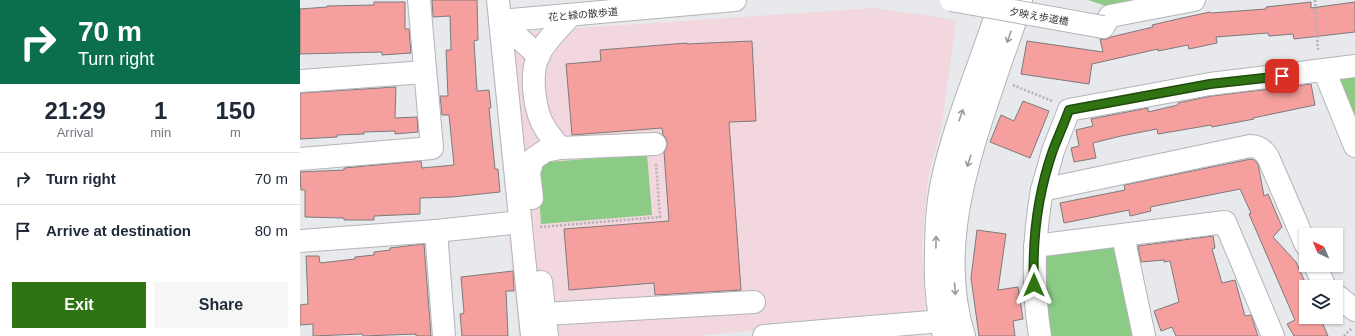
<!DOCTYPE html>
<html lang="en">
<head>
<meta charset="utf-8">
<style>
	:root { --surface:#fff; --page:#f6f6f7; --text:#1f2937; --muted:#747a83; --line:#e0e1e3; --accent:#2f7313 }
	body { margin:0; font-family:Helvetica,"Noto Sans JP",sans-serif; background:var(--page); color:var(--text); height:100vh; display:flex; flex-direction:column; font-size:15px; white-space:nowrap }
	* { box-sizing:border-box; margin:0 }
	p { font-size:13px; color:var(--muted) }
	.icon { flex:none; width:22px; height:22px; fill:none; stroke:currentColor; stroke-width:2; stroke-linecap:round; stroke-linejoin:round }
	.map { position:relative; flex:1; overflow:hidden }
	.panel { display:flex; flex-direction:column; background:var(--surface); width:300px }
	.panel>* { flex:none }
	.hud { background:#0b6e4f; color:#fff; overflow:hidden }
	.needle { width:26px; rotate:316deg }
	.tools { position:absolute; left:999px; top:228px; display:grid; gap:8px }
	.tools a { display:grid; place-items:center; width:44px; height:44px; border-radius:0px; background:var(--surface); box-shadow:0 1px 3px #0004; font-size:20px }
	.pin { position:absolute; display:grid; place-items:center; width:34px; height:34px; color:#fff; margin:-17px; border-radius:8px; box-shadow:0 2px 6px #0006 }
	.me { position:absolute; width:44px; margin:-22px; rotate:0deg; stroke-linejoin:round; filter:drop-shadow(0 0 3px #0008) }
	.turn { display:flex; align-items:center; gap:14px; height:84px; padding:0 12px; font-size:18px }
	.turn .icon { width:52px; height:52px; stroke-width:2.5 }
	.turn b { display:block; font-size:28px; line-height:34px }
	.eta { display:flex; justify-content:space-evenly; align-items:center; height:68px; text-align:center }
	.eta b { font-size:24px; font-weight:700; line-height:28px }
	.button { display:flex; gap:8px; margin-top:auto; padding:8px 12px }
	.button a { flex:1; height:46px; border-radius:0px; background:var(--accent); color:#fff; font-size:16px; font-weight:700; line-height:46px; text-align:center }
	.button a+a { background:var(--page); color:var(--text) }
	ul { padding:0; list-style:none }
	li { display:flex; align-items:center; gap:12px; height:52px; padding:0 12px; border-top:1px solid var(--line) }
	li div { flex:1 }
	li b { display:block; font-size:15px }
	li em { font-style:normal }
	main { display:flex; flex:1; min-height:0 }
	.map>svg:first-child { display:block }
	.education { fill:#f2d8de }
	.green { fill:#8ccb85 }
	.building { fill:#f5a09e; stroke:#7e7a7a }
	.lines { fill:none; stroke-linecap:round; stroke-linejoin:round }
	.minor-casing { stroke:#b3b4b8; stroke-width:24 }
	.path { stroke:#b1b2b6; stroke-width:2.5; stroke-dasharray:2 2; stroke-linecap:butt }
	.minor { stroke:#fff; stroke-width:22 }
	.minor-bridge-casing { stroke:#b3b4b8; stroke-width:24; stroke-linecap:butt }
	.minor-bridge { stroke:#fff; stroke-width:22 }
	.oneway { stroke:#9a9a9b }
	.route-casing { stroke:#1f4b0c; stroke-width:10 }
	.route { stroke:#2f7313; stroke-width:7 }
	.labels { text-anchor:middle; stroke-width:3; stroke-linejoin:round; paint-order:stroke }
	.street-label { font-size:10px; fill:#353537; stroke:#fff }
</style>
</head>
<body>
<main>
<section class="panel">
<div class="hud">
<div class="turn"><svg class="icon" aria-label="right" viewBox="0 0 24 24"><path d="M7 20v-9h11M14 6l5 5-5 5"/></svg><div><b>70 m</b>Turn right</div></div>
</div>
<div class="eta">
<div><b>21:29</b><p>Arrival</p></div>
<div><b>1</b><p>min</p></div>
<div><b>150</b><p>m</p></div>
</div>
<ul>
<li><svg class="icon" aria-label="right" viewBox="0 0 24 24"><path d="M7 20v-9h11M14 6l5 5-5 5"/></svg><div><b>Turn right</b></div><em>70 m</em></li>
<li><svg class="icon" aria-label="arrive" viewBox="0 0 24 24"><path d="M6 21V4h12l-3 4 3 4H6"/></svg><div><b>Arrive at destination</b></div><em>80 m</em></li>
</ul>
<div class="button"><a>Exit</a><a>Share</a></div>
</section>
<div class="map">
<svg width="1055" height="336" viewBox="0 0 1055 336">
	<rect width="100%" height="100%" fill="#e7e9ed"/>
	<path class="education" d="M575,8L656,20L642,125L628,178L622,245L626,315L394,336H219L189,34Z"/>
	<g class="green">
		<path d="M788,0H851L812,8Z"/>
		<path d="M1055,70V118L1038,80Z"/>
		<path d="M347,154L352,215L241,224L237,163Z"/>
		<path d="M817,245L836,336H747L744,254Z"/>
	</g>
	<g class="building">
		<path d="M132,0H177L178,40L174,41L177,91L189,90L191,108H189L195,169H198L200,192L152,197L120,198V214L74,216V220H44V218L5,217V190H1L0,172L44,170V168L121,161L122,168L154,165L149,115H142L140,96H148L146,50H151L150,16L133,17Z"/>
		<path d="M74,2H105V29H109L111,53L82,55V52L0,54V9L27,7V6L74,5Z"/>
		<path d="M1011,2V8L1055,2V32L994,39L993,34L969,36L968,33L916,37L917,43L889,49L888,45L858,51V49L792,64L789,84L721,74L727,41L803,52L800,39H807L811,37L853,27L852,25L882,18L910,12L911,13L966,9V7Z"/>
		<path d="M452,41L456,121L429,122L441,290L355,295L354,283L269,290L264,229L369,221L364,152L366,149L367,143L366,138L363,135L362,128L272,135L266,64L301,61L300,50L387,43V44Z"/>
		<path d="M1011,84L1015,105L953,118L954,119L912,127L911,125L858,134L857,129L821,136L793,143L796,158L774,162L771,148L779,146L776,130L793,126L791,119L848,108V112L878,105V103L912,96Z"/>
		<path d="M96,87L95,118L117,117L118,132L95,134V131L64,132V134L37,135V137L0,139V93Z"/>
		<path d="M723,101L749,111L730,158L690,142L701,115L714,121Z"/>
		<path d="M951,159L954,160L958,164L964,196L968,194L982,227L973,237L996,262L1006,284V317H1020L1028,336H994L987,324L995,320L949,214L951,213L940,189L850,207L851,211L830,216L829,210L764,223L760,203L825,190L824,185Z"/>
		<path d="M677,230L706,234L698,290L718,287L723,319L713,321L715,336H679L671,278Z"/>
		<path d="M913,236L915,248L912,249L922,283L935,280L945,316L951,315L958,336H876L872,327L861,331L854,311L879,302L870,261L864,262V260L841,262L838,246Z"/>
		<path d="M124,244L131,336H116V334L63,336L62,334L13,336V324L0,325V305L8,304L6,256H19L20,263L55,259V257L74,255V252L90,250V248Z"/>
		<path d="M213,271L214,291H206L208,336H162L160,314L164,313L161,277Z"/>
	</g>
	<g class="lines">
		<defs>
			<g id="minor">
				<path d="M198,0L232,336"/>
				<path d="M200,21L435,0"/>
				<path d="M200,21L239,56"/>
				<path d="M803,27L810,16L894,0"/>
				<path d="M1024,70L1055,146"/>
				<path d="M0,81L125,72"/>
				<path d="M260,148C255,141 249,135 245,128C234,111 230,75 238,56C245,41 260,27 271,15"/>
				<path d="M0,159L132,148L119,0"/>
				<path d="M742,190L753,151L769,110L910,84L1055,66"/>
				<path d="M232,198L229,173L233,159L245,151L260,148L355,144"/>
				<path d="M136,231L220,222"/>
				<path d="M823,236L844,336"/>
				<path d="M0,241L136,231L144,336"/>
				<path d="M735,246L925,222L973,336"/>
				<path d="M1015,265L1025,287"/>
				<path d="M241,282L247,336"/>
				<path d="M1036,295L1055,310"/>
				<path d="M245,314L454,302"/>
				<path d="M464,336L654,320"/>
				<path d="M644,336C637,309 635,282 636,255C636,231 637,206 642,182C655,120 682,61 701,0"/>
				<path d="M664,336C635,243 672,148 701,61C708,41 716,21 721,0"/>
				<path d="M740,336C732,286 733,240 742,190L950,146C958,146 963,149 968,157L1006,245"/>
			</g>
		</defs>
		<use href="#minor" class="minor-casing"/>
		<g class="path">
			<path d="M1015,0L1018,51"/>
			<path d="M713,85L752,101"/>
			<path d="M240,227L360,217L356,164"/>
			<path d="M1044,336L1052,328"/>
		</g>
		<use href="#minor" class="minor"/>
		<defs>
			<path id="minor-bridge" d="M651,0L803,27"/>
		</defs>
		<use href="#minor-bridge" class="minor-bridge-casing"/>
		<use href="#minor-bridge" class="minor-bridge"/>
	</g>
	<defs><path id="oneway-shaft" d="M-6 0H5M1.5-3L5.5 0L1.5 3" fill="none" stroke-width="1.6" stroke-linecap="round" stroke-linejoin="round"/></defs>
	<g class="oneway">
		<use href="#oneway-shaft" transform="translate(709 37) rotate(109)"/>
		<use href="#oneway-shaft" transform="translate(661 115) rotate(-71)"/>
		<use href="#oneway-shaft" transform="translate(669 161) rotate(108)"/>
		<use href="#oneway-shaft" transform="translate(636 242) rotate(-89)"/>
		<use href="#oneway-shaft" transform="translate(655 289) rotate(86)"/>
	</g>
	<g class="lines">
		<defs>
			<path id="route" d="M734,285C732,240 738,193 753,150C758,137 764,124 769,110L910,84L982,76"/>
		</defs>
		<use href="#route" class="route-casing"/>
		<use href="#route" class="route"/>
	</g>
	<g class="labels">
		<g class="street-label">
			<text transform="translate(283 14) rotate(-5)" y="4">花と緑の散歩道</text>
			<text transform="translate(739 16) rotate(10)" y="4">夕映え歩道橋</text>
		</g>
	</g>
</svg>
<div class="tools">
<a><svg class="needle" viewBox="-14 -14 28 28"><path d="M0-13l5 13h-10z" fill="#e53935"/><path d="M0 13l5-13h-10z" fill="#747a83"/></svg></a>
<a><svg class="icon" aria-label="layers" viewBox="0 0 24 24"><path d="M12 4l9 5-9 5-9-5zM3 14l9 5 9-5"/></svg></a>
</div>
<div class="pin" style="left:982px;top:76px;background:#d93025"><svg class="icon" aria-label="arrive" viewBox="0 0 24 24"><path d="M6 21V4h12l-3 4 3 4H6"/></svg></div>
<svg class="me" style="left:734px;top:285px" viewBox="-20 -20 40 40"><path d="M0-17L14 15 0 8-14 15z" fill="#2f7313" stroke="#fff" stroke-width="4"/></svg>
</div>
</main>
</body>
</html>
